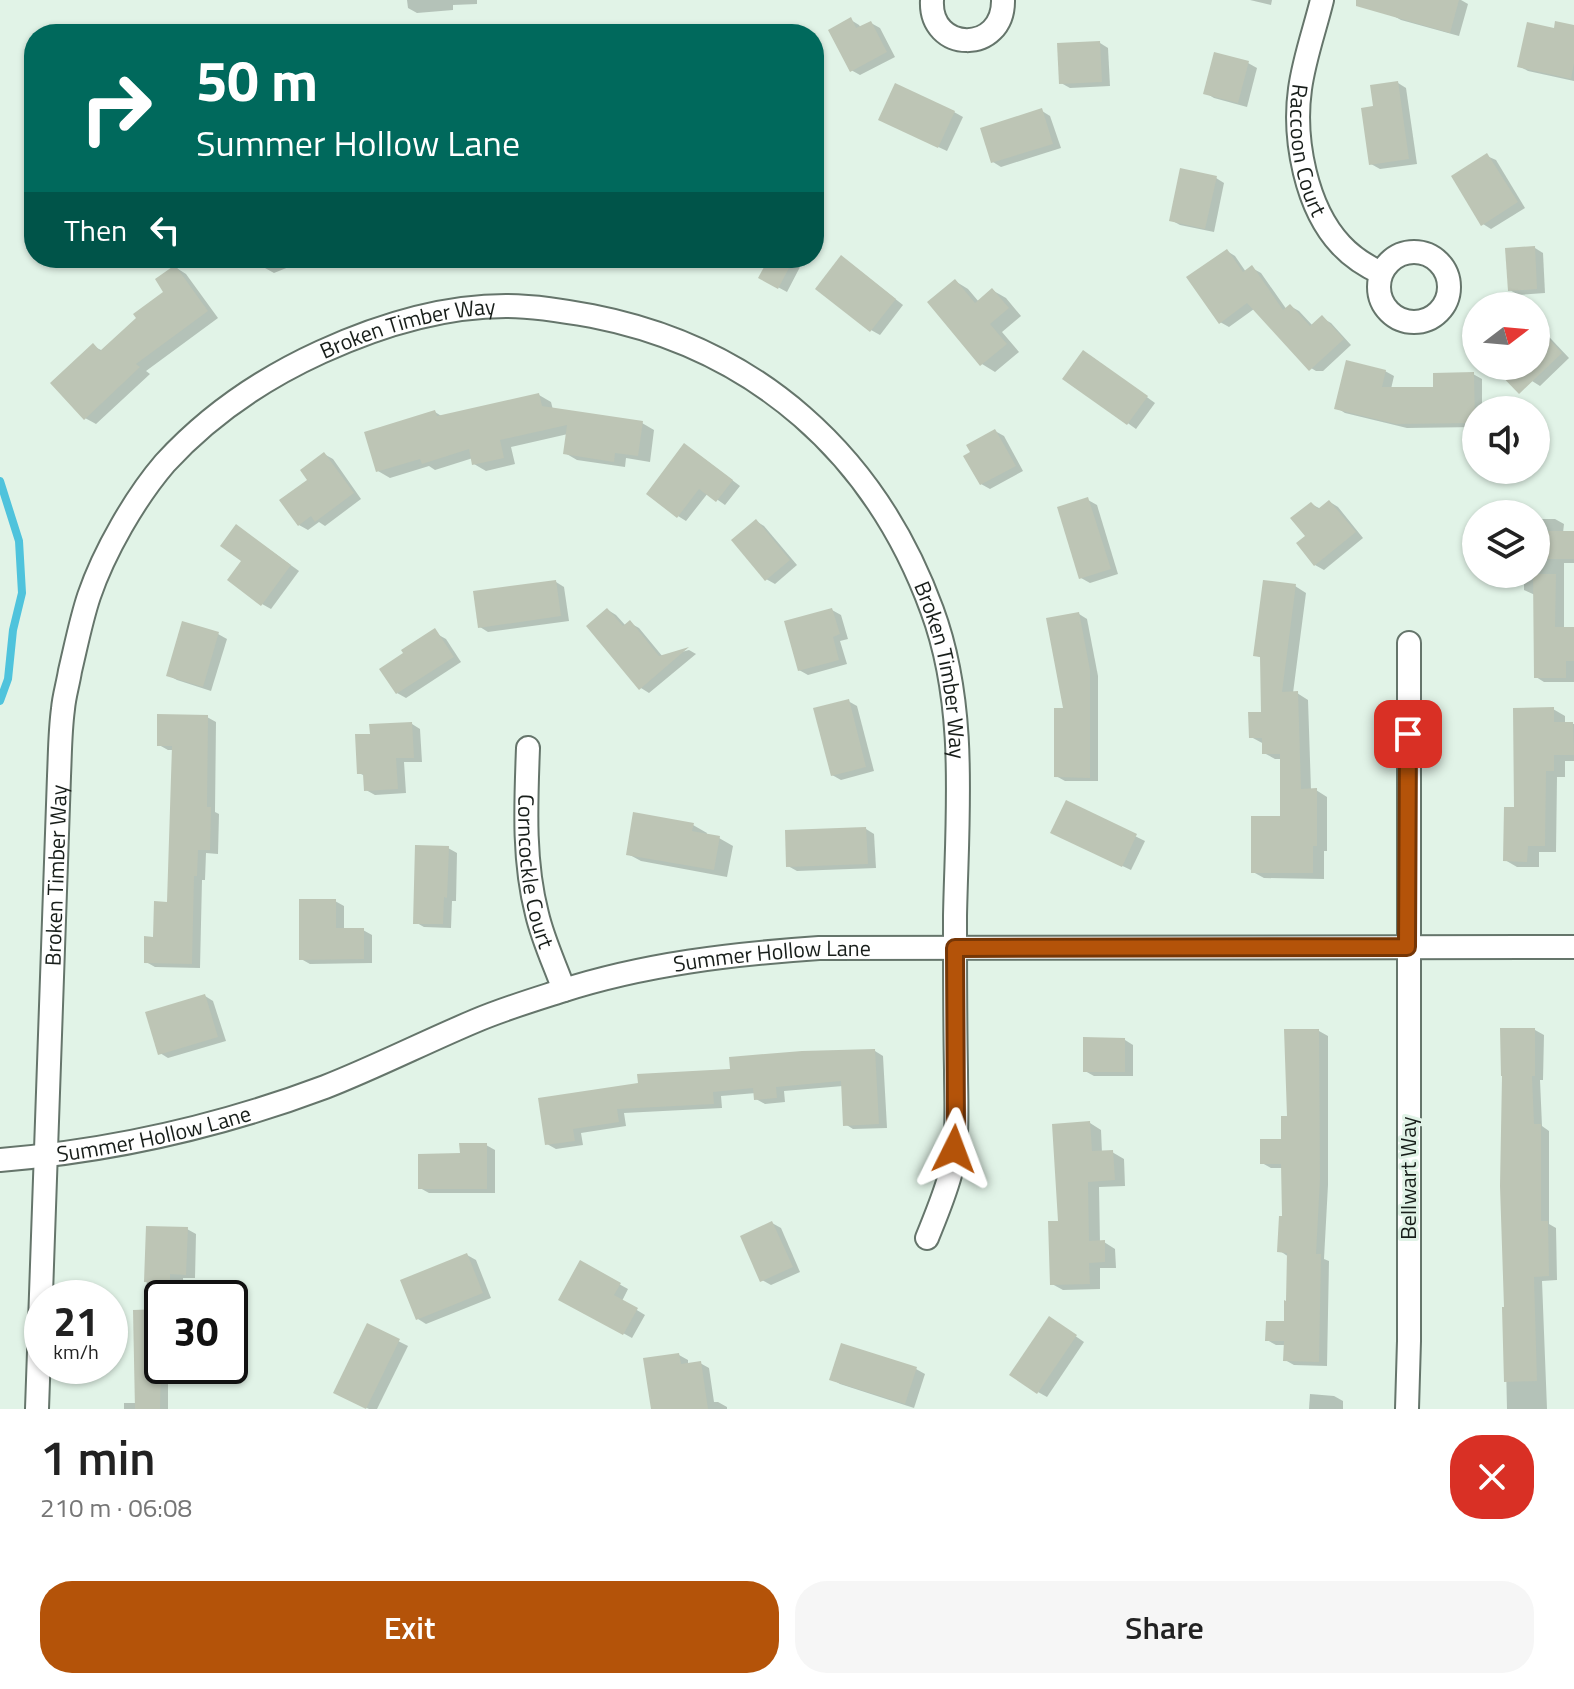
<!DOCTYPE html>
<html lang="en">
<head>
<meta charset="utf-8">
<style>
	:root { --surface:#fff; --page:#f6f6f6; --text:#222; --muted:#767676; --accent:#b45309 }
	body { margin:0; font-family:"Titillium Web",sans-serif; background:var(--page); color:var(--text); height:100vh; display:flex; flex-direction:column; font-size:30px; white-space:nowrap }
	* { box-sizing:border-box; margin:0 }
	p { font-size:26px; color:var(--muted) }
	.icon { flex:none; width:44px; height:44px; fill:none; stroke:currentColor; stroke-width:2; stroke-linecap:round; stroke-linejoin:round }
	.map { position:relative; height:1409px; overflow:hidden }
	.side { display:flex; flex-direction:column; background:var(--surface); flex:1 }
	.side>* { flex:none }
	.hud { position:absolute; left:24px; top:24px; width:800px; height:244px; border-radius:32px; box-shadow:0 2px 6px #0004; background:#00695c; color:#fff; overflow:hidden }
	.needle { width:52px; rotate:74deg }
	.controls { position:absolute; left:1462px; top:292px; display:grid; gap:16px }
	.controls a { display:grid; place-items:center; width:88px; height:88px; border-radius:50%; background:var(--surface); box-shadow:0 2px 6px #0004; font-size:40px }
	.speed { position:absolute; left:24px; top:1280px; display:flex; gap:16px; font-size:40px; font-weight:700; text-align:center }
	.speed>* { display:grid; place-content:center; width:104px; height:104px; border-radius:50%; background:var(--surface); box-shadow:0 2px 6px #0004; line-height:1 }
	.speed small { font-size:20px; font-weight:400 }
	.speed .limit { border:4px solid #111; border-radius:12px; background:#fff; color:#111 }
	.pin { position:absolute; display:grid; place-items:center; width:68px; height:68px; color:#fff; margin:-34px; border-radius:16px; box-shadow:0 4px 12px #0006 }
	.me { position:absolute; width:88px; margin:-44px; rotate:3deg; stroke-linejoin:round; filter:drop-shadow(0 0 6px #0008) }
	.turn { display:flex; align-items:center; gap:28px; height:168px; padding:0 40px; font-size:36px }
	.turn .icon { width:104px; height:104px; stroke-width:2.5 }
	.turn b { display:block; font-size:56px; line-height:68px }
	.then { display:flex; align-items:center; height:76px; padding:0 40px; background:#0003; gap:16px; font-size:30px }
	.round { display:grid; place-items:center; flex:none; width:84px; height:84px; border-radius:32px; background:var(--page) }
	.summary { display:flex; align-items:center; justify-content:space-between; height:136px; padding:0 40px }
	h1 { font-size:48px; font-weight:600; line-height:60px }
	.button { display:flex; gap:16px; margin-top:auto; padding:16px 40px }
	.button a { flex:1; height:92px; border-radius:32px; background:var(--accent); color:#fff; font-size:32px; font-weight:600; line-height:92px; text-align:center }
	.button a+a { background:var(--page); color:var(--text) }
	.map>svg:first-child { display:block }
	.shadow { fill:#0003 }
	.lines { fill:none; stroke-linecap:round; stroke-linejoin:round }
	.stream { stroke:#4fc3dc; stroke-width:8 }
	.building { fill:#bdc5b5 }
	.minor-casing { stroke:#65756b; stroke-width:26 }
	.minor { stroke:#fff; stroke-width:22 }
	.route-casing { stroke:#753606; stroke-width:20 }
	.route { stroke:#b45309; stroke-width:14 }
	.labels { text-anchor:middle; stroke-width:6; stroke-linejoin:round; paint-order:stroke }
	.street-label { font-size:22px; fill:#181e1a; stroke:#e1f3e7 }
</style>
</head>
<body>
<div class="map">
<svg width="1574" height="1409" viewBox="0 0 1574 1409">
	<rect width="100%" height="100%" fill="#e1f3e7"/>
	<g class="shadow">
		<path d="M407,0H477V4L453,5V10L417,13L408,8Z"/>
		<path d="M1250,0H1272L1271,5Z"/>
		<path d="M1397,0H1461L1468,4L1459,36L1401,20L1392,15Z"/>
		<path d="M851,20L859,25L861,28L871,23L880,28L895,57L860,75L851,70Z"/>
		<path d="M1574,27V81L1528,71L1519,66Z"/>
		<path d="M1100,43L1108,48L1110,86L1070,88L1061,83Z"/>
		<path d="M1248,63L1257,68L1247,107L1214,98L1206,93Z"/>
		<path d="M1398,83L1406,88L1417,164L1380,169L1371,164L1375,108Z"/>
		<path d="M1042,111L1050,116L1061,148L1001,167L993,162Z"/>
		<path d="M954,112L963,117L947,151L889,124Z"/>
		<path d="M1487,156L1496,160L1525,208L1491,229L1483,224Z"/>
		<path d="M1216,178L1224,183L1214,232L1180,225L1171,220Z"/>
		<path d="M1535,248L1543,253L1545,293L1518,295L1510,290Z"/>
		<path d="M1227,251L1235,256L1246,272L1252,268L1261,273L1287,310L1290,306L1299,311L1313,326L1322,318L1331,323L1351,345L1323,371H1316L1306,365L1254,309L1229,327L1220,322Z"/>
		<path d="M261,258H320L305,264L301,262L274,273L265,268Z"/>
		<path d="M747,258H783L800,267L787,292L761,278L766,268Z"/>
		<path d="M850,263L903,305L880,335L871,330Z"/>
		<path d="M175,267L186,274L218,318L146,371L150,374L96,424L85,418L93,346L103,351L166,292Z"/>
		<path d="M955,281L968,289L979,302L992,290L1006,298L1021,316L1002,332L1019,352L995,372L982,364Z"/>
		<path d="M1536,323L1569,358L1540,386L1532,381L1517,366H1536Z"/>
		<path d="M1092,357L1155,403L1136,429L1065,378Z"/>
		<path d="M1385,371L1394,376L1391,389H1436L1473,374L1482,379V410H1476V427L1407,428L1345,413L1337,408Z"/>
		<path d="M539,395L551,402L553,410L642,423L654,430L650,462L626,458L625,467L577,460L565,453L568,434L511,447L515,464L486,471L474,464L473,458L435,470L429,466L390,478L378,471L435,412L443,417Z"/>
		<path d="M995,431L1004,436L1023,471L990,489L981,484Z"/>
		<path d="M324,454L333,459L361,499L325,526L319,522L308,530L299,525Z"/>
		<path d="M699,455L740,486L725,505L708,493L686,521L678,516Z"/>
		<path d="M1088,500L1097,505L1118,574L1090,583L1081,578Z"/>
		<path d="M1330,502L1338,507L1363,538L1324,570L1315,565L1308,536L1311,504L1321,509Z"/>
		<path d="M1536,519H1555L1564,524L1563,533H1574V563H1564V629H1574V682H1544L1536,677L1535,595L1524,590V574H1536Z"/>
		<path d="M756,521L764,526L797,565L775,584L766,579Z"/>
		<path d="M245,532L299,571L271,609L262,604L244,561Z"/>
		<path d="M556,582L564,587L569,621L488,632L480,627Z"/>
		<path d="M1295,586L1306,593L1293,693H1297L1308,700L1311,790H1316L1327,797V851H1324V879L1264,878L1253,872L1282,818V759H1275L1264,753V744L1251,737L1263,714L1262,658L1255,655Z"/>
		<path d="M608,610L616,615L626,626L630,623L639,628L663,657L689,650L696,654L649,693L641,688Z"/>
		<path d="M832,610L841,615L848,639L840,641L847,664L808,675L799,670Z"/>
		<path d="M1079,614L1087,619L1098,676V781H1065L1056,776Z"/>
		<path d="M218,634L227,639L211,691L177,680L168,675Z"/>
		<path d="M437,634L446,639L461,662L406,698L397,693Z"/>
		<path d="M848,701L857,706L874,771L841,780L832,775Z"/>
		<path d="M1553,709L1565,716V724H1574V761H1565V777H1557L1556,852H1539V867H1517L1505,860Z"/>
		<path d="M207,717L216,722L215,812L219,814L218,854L206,853L205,880H202L200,968L155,967L146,962L169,904L173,750H168L159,745Z"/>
		<path d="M412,724L420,729L422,762H404L406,793L375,795L366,790L365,776L359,773L372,736Z"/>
		<path d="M1067,803L1145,841L1131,870L1061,837Z"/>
		<path d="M693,825L707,833L706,836L719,838L733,846L727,877L641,861L628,854Z"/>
		<path d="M866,829L874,834L876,868L797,871L788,866Z"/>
		<path d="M448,848L457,853L456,901H452L451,928L424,927L415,922Z"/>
		<path d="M335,901L344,906V930H363L372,935V963L310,964L301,959Z"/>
		<path d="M205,996L213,1001L226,1041L168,1058L160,1053Z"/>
		<path d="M1535,1030L1544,1035L1543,1080H1540L1542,1126L1549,1131V1224L1556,1228L1557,1280L1542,1281L1547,1409H1507L1502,1186Z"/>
		<path d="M1319,1031L1328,1036V1185L1324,1259L1329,1261L1327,1366L1294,1365L1285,1360V1345H1276L1267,1340L1286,1323L1289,1257L1280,1251L1284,1218L1283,1168H1271L1262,1163L1283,1141Z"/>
		<path d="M1125,1040L1133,1045V1076H1094L1085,1071Z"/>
		<path d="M875,1051L883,1056L887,1128L853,1129L845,1124L843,1086L784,1091L785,1102L765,1104L756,1099V1093L721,1096L722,1108L624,1113L626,1126L581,1133L583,1145L556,1149L547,1144L540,1100Z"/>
		<path d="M1090,1123L1101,1130L1102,1153L1112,1152L1124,1159L1125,1186L1099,1187L1100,1243L1104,1242L1115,1249L1116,1268H1100V1289L1063,1290L1052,1284L1060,1222Z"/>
		<path d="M486,1145L495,1150V1193H429L420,1188Z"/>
		<path d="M772,1223L781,1228L800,1272L771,1285L762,1280Z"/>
		<path d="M148,1228L187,1229L196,1234L195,1278H183L184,1298H162V1366H173V1375H168V1409H124V1403H137L146,1311Z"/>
		<path d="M467,1255L476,1260L491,1298L426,1324L418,1319Z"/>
		<path d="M581,1263L628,1289L622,1301L645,1315L632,1338L561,1299Z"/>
		<path d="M1058,1324L1084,1342L1047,1397L1038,1392Z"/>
		<path d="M368,1326L408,1346L377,1409H369L344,1397Z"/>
		<path d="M679,1355L688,1360V1365L700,1363L709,1368L714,1402H718L727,1407V1409H656Z"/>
		<path d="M916,1369L925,1374L914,1408L840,1384L832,1379Z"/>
		<path d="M1310,1394L1334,1396L1343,1401V1409H1309Z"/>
	</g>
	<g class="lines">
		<path class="stream" d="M0,481L19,541L22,593L13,630L8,679L0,701"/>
	</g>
	<g class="building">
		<path d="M1356,0H1459L1450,33L1356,6Z"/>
		<path d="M851,17L856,28L871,21L887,52L850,72L828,30Z"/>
		<path d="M1555,21L1574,25V63L1571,79L1517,67L1527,22L1554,28Z"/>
		<path d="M1100,41L1102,82L1059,84L1057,43Z"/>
		<path d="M1214,52L1249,61L1238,103L1203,94Z"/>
		<path d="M1398,81L1409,159L1369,165L1361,108L1373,106L1370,85Z"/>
		<path d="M895,83L955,111L938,148L878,120Z"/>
		<path d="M1042,108L1053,144L991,163L980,128Z"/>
		<path d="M1487,153L1518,202L1481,226L1451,176Z"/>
		<path d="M1180,168L1217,176L1205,229L1169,221Z"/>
		<path d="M1535,246L1537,289L1508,291L1505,248Z"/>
		<path d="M1227,249L1243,272L1252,265L1283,310L1290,304L1310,326L1322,315L1344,339L1309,371L1247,303L1219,324L1186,277Z"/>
		<path d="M841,255L896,299L870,332L815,289Z"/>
		<path d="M769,258H794L778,289L758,278Z"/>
		<path d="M175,265L208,311L136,364L140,367L84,420L50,383L93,343L100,351L136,318L133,314L163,292L155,279Z"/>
		<path d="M955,279L975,303L992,288L1009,308L990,324L1007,344L980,366L927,302Z"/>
		<path d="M1536,325L1562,353L1519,394L1492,366H1536Z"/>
		<path d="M1083,350L1148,396L1127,425L1062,379Z"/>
		<path d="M1346,360L1386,370L1382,387H1433V373L1474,372L1475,423L1396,424L1334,409Z"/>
		<path d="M539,393L542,406L643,421L638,456L615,453L614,462L563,454L567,425L500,440L504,458L472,465L469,449L422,464L420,459L376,472L364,432L435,410L437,416Z"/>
		<path d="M995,429L1016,466L980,485L963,456L970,452L966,445Z"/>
		<path d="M684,443L733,480L716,502L699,489L677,518L646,494Z"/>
		<path d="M324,452L354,493L315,522L311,516L298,526L279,500L307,480L300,470Z"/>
		<path d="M1088,497L1111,569L1079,579L1057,507Z"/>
		<path d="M1329,500L1356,532L1314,566L1296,543L1305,536L1290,518L1311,502L1318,509Z"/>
		<path d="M756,519L790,560L765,581L731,540Z"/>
		<path d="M236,524L291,565L261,606L227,580L241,561L220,546Z"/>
		<rect x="1536" y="531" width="38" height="28"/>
		<path d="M1533,574H1556L1555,627H1574V661H1566V678H1534Z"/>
		<path d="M556,580L561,616L478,628L473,591Z"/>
		<path d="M1263,580L1296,584L1282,692L1298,691L1301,789L1317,788V846H1313V873H1251V816H1280V754H1262V738H1249L1248,712H1261L1260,657L1253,656Z"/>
		<path d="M607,608L623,626L630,620L659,656L689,647L639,690L586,626Z"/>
		<path d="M832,608L840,634L833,637L839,660L798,671L784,621Z"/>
		<path d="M1079,612L1090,670V778L1054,777V708H1063L1046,618Z"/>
		<path d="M182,621L219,632L203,687L166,676Z"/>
		<path d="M435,628L454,657L396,694L379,669L403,653L401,650Z"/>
		<path d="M849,699L866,767L831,776L813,708Z"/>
		<path d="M1554,707V722H1573L1574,755H1554V771H1546L1545,846H1528L1527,862L1503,861L1504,807H1514L1513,708Z"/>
		<path d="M157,714L208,715L207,807H211L210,850H198L197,876H194L192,964L144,963V936L153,937L154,901L167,902L172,746H157Z"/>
		<path d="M412,722L414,758H396L398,789L364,791L363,774H357L355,734H370L369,724Z"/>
		<path d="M1066,800L1137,834L1122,867L1050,833Z"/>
		<path d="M633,812L694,823L692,831L720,836L714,870L626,855Z"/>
		<path d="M866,827L868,864L786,867L785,830Z"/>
		<path d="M415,845L449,846L447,898L444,897L443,924H413Z"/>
		<path d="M299,899H336V928H364V959L299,960Z"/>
		<path d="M205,994L218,1037L158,1055L145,1012Z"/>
		<path d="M1500,1028H1535V1076H1532L1534,1124H1541V1221H1548L1549,1276L1534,1277L1537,1381L1504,1382L1502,1307H1504L1500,1186L1502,1076H1501Z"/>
		<path d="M1284,1029H1319L1320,1179L1316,1254H1321L1319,1362L1283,1361L1284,1341H1265L1266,1321H1284V1300L1286,1301L1287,1253L1277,1252L1279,1216H1282L1281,1164H1260V1139H1281V1116H1287Z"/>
		<path d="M1083,1037L1125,1038V1072H1083Z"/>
		<path d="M875,1049L879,1124L843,1126L841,1081L776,1087L777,1098L754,1100L753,1088L713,1092L714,1104L617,1109L619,1122L573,1129L575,1141L545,1145L538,1098L638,1083L637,1074L730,1069L729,1057L802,1051Z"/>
		<path d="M1090,1121L1092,1151L1113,1150L1115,1180L1088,1182L1089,1241L1105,1240V1262L1089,1263L1090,1284L1050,1285L1048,1221H1058L1052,1124Z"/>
		<path d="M459,1143H487V1189H418V1154L460,1153Z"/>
		<path d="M772,1221L793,1267L760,1282L740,1236Z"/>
		<path d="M146,1226L188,1227L186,1275L170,1274V1283L144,1282Z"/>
		<path d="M467,1253L483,1293L416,1320L400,1280Z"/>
		<path d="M580,1260L621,1283L614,1295L638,1308L623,1335L558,1300Z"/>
		<path d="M162,1309L160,1409H135L133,1310Z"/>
		<path d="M1049,1316L1077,1335L1037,1394L1009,1375Z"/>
		<path d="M367,1323L400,1339L366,1409L333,1393Z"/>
		<path d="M841,1343L917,1367L905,1404L829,1380Z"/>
		<path d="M679,1353L681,1364L701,1361L708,1409H651L643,1358Z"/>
	</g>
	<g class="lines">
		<defs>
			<g id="minor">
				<path d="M932,0C929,53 1004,54 1003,0"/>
				<path id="s1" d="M1322,0C1315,29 1304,59 1300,89C1293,139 1306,208 1341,245C1353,258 1366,266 1381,273"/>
				<circle cx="1414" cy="287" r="35"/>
				<path id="s2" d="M528,748C526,803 523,860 537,914C543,940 555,965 564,990"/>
				<path id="s3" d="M0,1160C111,1151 221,1126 325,1087C376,1067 425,1042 475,1021C503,1009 533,1000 561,991C645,964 732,954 819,948L1574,947"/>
				<path id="s4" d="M37,1409L59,776C60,754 60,731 63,709C64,696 68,684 70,671C76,646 81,620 89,596C104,552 135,498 165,463C209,415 262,379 321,352C378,326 443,306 506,306C535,306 564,311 592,316C756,348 875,454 932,610C968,707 957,815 955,916C955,967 955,1018 956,1070C956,1104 959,1141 950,1175C944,1197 935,1218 927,1238"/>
				<path d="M1407,1409L1409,1341V643"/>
			</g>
		</defs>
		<use href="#minor" class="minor-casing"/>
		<use href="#minor" class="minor"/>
	</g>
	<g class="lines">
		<defs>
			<path id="route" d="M954,1149L956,1127L955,948L1407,947L1408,734"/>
		</defs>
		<use href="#route" class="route-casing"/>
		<use href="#route" class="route"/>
	</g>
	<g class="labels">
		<g class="street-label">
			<text dy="8" stroke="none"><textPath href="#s1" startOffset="154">Raccoon Court</textPath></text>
			<text dy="8" stroke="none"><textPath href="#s4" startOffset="1254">Broken Timber Way</textPath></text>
			<text dy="8" stroke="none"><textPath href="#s4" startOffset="1974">Broken Timber Way</textPath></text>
			<text dy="8" stroke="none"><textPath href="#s2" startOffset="124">Corncockle Court</textPath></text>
			<text dy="8" stroke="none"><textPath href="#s4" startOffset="534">Broken Timber Way</textPath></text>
			<text dy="8" stroke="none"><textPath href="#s3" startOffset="804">Summer Hollow Lane</textPath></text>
			<text dy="8" stroke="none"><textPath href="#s3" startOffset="156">Summer Hollow Lane</textPath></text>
			<text transform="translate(1408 1178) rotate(-90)" y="8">Bellwart Way</text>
		</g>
	</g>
</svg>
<div class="controls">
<a><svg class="needle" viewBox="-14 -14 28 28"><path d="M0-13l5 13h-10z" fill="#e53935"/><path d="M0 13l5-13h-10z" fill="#767676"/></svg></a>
<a><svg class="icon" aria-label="sound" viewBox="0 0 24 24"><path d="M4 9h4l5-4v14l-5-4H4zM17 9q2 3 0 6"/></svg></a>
<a><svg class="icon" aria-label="layers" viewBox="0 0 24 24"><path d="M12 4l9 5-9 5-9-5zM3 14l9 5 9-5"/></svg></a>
</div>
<div class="speed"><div>21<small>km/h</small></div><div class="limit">30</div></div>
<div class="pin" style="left:1408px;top:734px;background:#d93025"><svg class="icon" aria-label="arrive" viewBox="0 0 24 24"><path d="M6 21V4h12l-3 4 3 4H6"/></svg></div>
<svg class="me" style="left:954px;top:1149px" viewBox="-20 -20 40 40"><path d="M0-17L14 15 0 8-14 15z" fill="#b45309" stroke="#fff" stroke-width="4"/></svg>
<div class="hud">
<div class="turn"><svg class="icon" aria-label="right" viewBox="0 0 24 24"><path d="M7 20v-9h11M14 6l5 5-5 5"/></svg><div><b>50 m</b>Summer Hollow Lane</div></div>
<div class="then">Then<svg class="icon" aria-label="left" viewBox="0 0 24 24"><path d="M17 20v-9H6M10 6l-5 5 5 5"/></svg></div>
</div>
</div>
<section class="side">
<div class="summary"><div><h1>1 min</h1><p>210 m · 06:08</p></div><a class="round" style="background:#d93025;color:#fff"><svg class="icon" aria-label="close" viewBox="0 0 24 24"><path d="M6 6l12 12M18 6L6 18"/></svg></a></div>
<div class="button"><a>Exit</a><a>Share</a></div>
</section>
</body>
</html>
